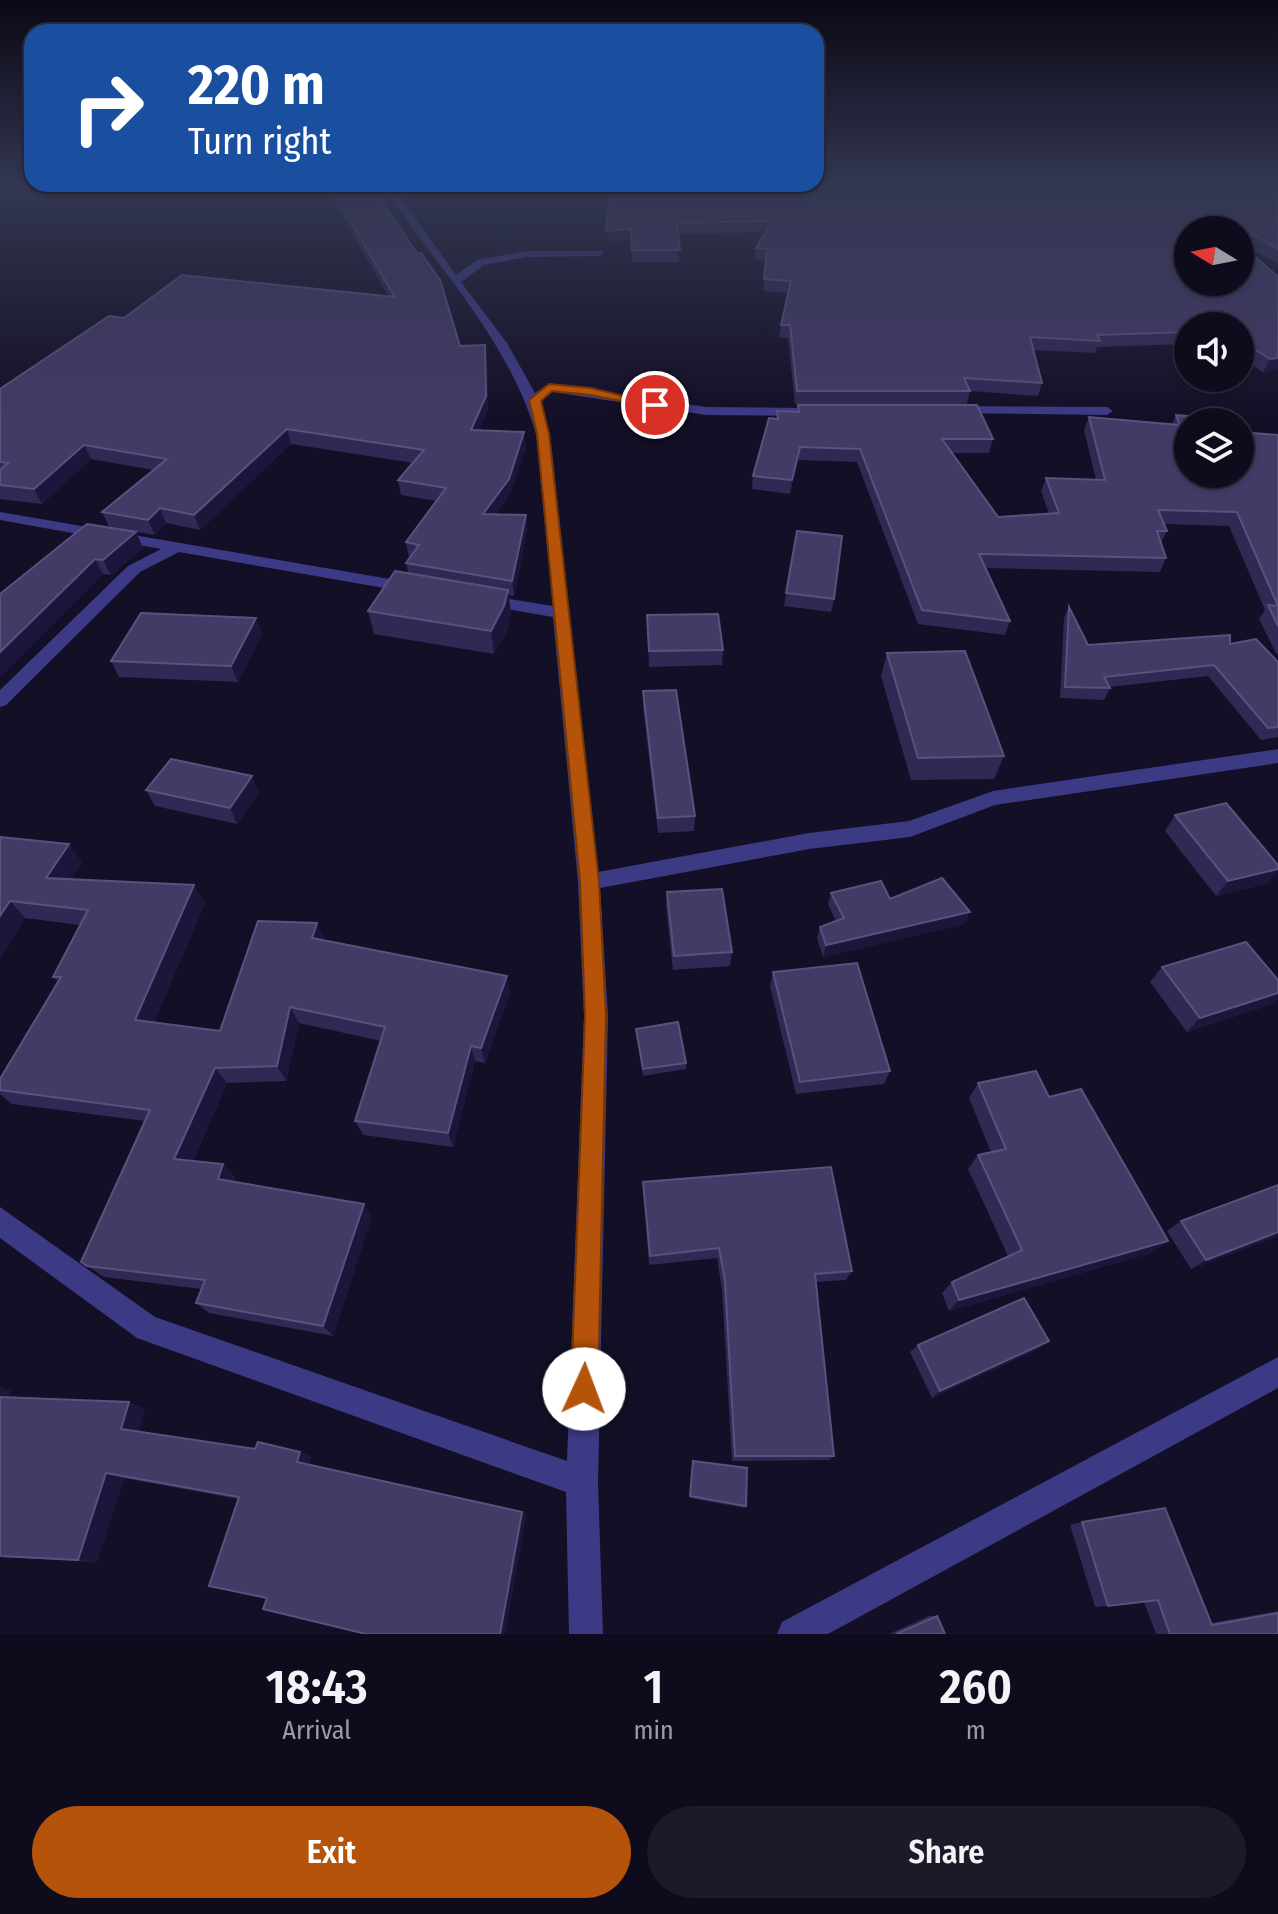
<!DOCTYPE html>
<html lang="en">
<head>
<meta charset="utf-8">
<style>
	:root { --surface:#0e0b1c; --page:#1c1929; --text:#f1f3f6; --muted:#9b9ba3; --line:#2e2b3b; --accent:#b45309 }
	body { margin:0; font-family:"Fira Sans Condensed",sans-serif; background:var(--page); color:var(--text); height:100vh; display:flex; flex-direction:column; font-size:30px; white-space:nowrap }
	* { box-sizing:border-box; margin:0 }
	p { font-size:26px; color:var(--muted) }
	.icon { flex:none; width:44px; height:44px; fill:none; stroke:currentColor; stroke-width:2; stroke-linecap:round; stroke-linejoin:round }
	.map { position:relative; height:1634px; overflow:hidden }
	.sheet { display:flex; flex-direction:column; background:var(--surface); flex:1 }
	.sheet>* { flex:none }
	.hud { position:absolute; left:24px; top:24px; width:800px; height:168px; border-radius:24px; box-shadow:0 2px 6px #0004,0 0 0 2px var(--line); background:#1a4fa0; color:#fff; overflow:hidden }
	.needle { width:52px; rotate:280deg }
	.controls { position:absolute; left:1174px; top:216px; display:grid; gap:16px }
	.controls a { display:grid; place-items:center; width:80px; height:80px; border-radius:50%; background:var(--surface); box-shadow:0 2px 6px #0004,0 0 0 2px var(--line); font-size:40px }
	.pin { position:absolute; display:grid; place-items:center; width:68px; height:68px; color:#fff; margin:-34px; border:4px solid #fff; border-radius:50%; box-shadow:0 2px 8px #0007 }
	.me { position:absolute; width:88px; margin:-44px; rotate:2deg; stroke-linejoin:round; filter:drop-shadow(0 0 6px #0008) }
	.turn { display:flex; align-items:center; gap:28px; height:168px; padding:0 32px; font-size:36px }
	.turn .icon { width:104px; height:104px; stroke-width:2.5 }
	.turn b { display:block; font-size:56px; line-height:68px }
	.eta { display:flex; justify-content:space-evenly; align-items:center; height:136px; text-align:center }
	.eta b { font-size:48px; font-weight:600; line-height:56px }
	.action { display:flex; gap:16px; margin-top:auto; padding:16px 32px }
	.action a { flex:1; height:92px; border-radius:48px; background:var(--accent); color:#fff; font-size:32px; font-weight:600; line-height:92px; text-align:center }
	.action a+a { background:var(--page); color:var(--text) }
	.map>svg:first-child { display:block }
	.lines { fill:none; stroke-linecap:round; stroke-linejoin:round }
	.minor { fill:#3d3a85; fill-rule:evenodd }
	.wall { fill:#312854 }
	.shaded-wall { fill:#1d163a }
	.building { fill:#433a66; stroke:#5a527e; stroke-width:2; fill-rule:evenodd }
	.route { fill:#b45309; stroke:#753606; stroke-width:2 }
</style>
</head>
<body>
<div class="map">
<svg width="1278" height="1634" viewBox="0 0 1278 1634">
	<rect width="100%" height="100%" fill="#130f26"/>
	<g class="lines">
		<g class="minor">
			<path d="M384,186H393L456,275L477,260L527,251H604L600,256L527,257L484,265L461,282L507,343L535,393L549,384L706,407L804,408L810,412L804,416L706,415L552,392L539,403L550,434L598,872L809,833L909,821L993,791L1278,749V763L995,805L910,837L809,849L600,888L608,1016L598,1482L603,1634H569L566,1492L137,1338L0,1238V1207L155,1317L567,1461L584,1016L578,882L553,617L484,605L476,600L484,595L553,606L536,434C509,340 436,267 384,186Z"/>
			<path d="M947,406L1107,407L1113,411L1107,415L952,413L947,412Z"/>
			<path d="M0,512L413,583L421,588L413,593L179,552L140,572L6,705L0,707V690L128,566L161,549L0,520Z"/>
			<path d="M1278,1357V1388L828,1634H777L782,1622Z"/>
		</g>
	</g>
	<g class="wall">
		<path d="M610,186H1278V264L1245,245L1244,247L1278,277V369L1263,372L1240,357V326H1188V344L1097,347L1095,353L1033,350L1042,383L1038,396L970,391L967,404H795L788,338L779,337L781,325L788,293L763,291L766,261L755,260L756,248L765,232L678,234L679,262H632L631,240L607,243Z"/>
		<path d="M333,192L460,346L487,359L488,410L479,430L526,447L510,494L496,514L526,515L527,530L514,596L508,595L511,613L508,629L494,654L374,634L368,611L408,573L406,563L409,558L406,542L436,501L401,495L398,480L413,463L291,444L200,530L166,523L155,535L109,527L102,512L153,470L91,459L42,504L0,499V389L124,318L389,297L335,204Z"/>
		<path d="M798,405L993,439L989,453H951L998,517L1049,514L1041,491L1046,478L1096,480L1084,430L1089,417L1172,424L1176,415L1229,419L1188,474L1278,435V654L1276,653L1259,619L1265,610L1229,526L1164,524L1167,531L1161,543L1166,558L1160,572L986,568L1010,621L1005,635L918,624L857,462L798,460L790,494L752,489L753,476L776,419L777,411L797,412Z"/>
		<path d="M797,531L834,599L831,612L784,606Z"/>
		<path d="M136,532L143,548L111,575L103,574L0,677V594Z"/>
		<path d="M1069,607L1088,645L1230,644L1278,662V737L1261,740L1208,676L1109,687L1110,688L1104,700L1060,698L1064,618Z"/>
		<path d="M647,615L723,650L722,665L649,667Z"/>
		<path d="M256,618L262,634L238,682L119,677L111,661Z"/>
		<path d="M887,653L1004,756L994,779L911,780L881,676Z"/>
		<path d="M643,691L695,816L694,831L658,833L643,707Z"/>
		<path d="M146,790L259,792L237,824L155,806Z"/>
		<path d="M1175,815L1268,883L1216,896L1165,831Z"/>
		<path d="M0,837L82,862L71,879L205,903L154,1022L220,1031L325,940L510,992L485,1063L475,1061L453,1147L363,1135L355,1121L381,1041L299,1023L286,1081L227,1083L193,1161L223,1164L235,1178L234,1182L372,1216L333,1336L209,1313L196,1303L201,1289L104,1277L81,1262L145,1121L12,1104L0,1094V1079L58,982L53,977L80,925L25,918L0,958Z"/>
		<path d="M667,892L732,952L730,966L673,970L666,907Z"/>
		<path d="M831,893L890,899L970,912L964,924L823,957L817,938L820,927L836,921L828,904Z"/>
		<path d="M1162,967L1273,1004L1187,1032L1150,982Z"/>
		<path d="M773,972L890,1071L884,1084L796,1094L770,986Z"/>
		<path d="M636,1029L686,1063V1069L643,1076Z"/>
		<path d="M978,1083L1049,1097L1168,1241L1151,1253L949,1311L942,1293L952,1282L1008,1256L968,1169L978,1155L991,1152L969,1098Z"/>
		<path d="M643,1182L852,1271L846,1280L816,1282L834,1456L829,1460L732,1461L722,1290L717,1258L649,1265Z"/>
		<path d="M1181,1221L1278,1236L1191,1269L1167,1231Z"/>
		<path d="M918,1345L1038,1349L932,1398L910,1352Z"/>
		<path d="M0,1387L11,1391L8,1397L145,1409L138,1432L255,1449L300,1452L311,1457L309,1465L522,1512L526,1515L505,1634H366L267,1598L238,1499L124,1478L97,1562L0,1557Z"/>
		<path d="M693,1461L746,1506L745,1508L690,1498Z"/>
		<path d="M1082,1522L1211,1623L1278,1611V1634H1156L1144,1602L1095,1607L1070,1525Z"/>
		<path d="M929,1616H937L945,1634H889Z"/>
	</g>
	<g class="shaded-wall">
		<path d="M424,186H434L435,192L403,195L402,188Z"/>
		<path d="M631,229V240L607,243L606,231Z"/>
		<path d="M485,345L487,359L488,410L473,445L471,430Z"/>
		<path d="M1278,358V369L1263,372L1270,359Z"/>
		<path d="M287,429L291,444L200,530L194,515Z"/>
		<path d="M524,432L526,447L510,494L485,529L483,514Z"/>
		<path d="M84,445L91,459L42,504L34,489Z"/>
		<path d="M800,447L798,460L790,494L792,480Z"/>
		<path d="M160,508L166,523L155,535L148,520Z"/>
		<path d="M526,515L527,530L514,596L512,581Z"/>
		<path d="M136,532L143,548L111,575L103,560Z"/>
		<path d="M95,559L103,574L0,677V652Z"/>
		<path d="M508,590L511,613L508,629L494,654L491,631Z"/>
		<path d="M256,618L262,634L238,682L231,666Z"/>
		<path d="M252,776L259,792L237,824L230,808Z"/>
		<path d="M69,844L82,862L60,896L46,878Z"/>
		<path d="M1278,869V872L1268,883L1216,896L1228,881Z"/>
		<path d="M194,885L205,903L148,1036L135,1020Z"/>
		<path d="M10,901L25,918L0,958V916Z"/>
		<path d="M970,912L964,924L823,957L826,945Z"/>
		<path d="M317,923L325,940L312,938Z"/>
		<path d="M507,976L510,992L485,1063L481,1048Z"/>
		<path d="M1278,993V999L1273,1004L1187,1032L1200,1018Z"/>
		<path d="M290,1007L299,1023L286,1081L277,1066Z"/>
		<path d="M471,1046L475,1061L453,1147L448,1133Z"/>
		<path d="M215,1068L227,1083L188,1172L174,1159Z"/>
		<path d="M223,1164L235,1178L230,1192L218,1179Z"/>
		<path d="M364,1204L372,1216L333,1336L323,1326Z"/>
		<path d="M1278,1232V1236L1191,1269L1206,1260Z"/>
		<path d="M1168,1241L1151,1253L949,1311L959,1300Z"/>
		<path d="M1049,1341L1038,1349L932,1398L940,1391Z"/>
		<path d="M0,1387L11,1391L5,1404L0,1402Z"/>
		<path d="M129,1402L145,1409L137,1435L121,1429Z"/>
		<path d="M300,1452L311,1457L308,1467L297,1462Z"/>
		<path d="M106,1473L124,1478L97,1562L78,1560Z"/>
		<path d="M522,1512L526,1515L505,1634H500Z"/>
	</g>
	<g class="building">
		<path d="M400,186H424L402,188Z"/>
		<path d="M610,186H1278V249L1250,233L1242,245L1278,277V358L1270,359L1240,340V326H1188V332L1097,335L1100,341L1030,337L1042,383L964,378L970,391H797L790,325H781L791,281L764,279L767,249L756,248L772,221L677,223L680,250H632L631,229L606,231ZM1188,230H1240V282H1188Z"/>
		<path d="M333,192H375L417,253H421L440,280L460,346L485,345L486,396L471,430L524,432L509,479L483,514L526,515L512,581L406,563L419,545L406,542L446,488L398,480L424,450L287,429L194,515L160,508L148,520L102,512L167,459L84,445L34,489L0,485V470L8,463L0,462V389L109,316L124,318L182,275L395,297Z"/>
		<path d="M798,405H977L993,439H942L998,517L1059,513L1046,478L1105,480L1089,417L1180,425L1176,415L1229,419L1231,422H1188V474H1240V432L1278,435V626L1268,605L1278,606L1237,512L1158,510L1167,531H1157L1166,558L979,554L1010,621L922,610L860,449L800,447L792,480L753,476L769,418L778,419L777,411L799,412Z"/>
		<path d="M87,524L136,532L103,560L95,559L0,652V594Z"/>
		<path d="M797,531L842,536L834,599L786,593Z"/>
		<path d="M395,571L508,590L504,606L491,631L368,611Z"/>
		<path d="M1069,607L1088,645L1230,635V644L1256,639L1278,662V727L1268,728L1214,665L1104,677L1110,688L1065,687Z"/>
		<path d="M141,613L256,618L231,666L111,661Z"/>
		<path d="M718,614L723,650L649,651L647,615Z"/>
		<path d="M965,651L1004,756L918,758L887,653Z"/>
		<path d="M676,690L695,816L658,818L643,691Z"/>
		<path d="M171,759L252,776L230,808L146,790Z"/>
		<path d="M1226,803L1278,865V869L1228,881L1175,815Z"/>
		<path d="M0,837L69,844L46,878L194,885L135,1020L220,1031L258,921L317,923L312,938L507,976L481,1048L471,1046L448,1133L355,1121L385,1027L290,1007L277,1066L215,1068L174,1159L223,1164L218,1179L364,1204L323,1326L196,1303L205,1280L87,1266L81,1262L150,1110L0,1090V1079L61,977H53L88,910L10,901L0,916Z"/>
		<path d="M942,878L970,912L826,945L820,927L844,918L831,893L881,881L890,899Z"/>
		<path d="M722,889L732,952L674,956L667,892Z"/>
		<path d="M1246,942L1278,980V993L1200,1018L1162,967Z"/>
		<path d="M857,963L890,1071L800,1082L773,972Z"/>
		<path d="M678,1022L686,1063L643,1069L636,1029Z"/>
		<path d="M1036,1071L1049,1097L1081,1089L1168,1241L959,1300L952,1282L1022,1250L978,1155L1006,1149L978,1083Z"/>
		<path d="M831,1167L852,1271L815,1274L834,1456H735L725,1281L719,1248L650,1256L643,1182Z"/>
		<path d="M1278,1185V1232L1206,1260L1181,1221Z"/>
		<path d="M1024,1298L1049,1341L940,1391L918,1345Z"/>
		<path d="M0,1397L129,1402L121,1429L255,1449L258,1442L300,1452L297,1462L522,1512L500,1634H366L263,1609L267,1598L209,1586L239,1497L106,1473L78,1560L0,1556Z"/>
		<path d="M693,1461L747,1468L746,1506L690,1496Z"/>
		<path d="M1165,1508L1212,1625L1278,1613V1634H1170L1158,1600L1108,1606L1082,1522Z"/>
		<path d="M937,1616L945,1634H896Z"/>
	</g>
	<linearGradient id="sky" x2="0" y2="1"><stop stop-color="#0a0815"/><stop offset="0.45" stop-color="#333752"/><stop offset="1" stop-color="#333752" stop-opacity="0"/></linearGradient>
	<rect width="1278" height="415" fill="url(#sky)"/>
	<path class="route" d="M549,384L591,388L661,405L655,408L591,395L552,391L541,401L549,434L599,882L606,1016L598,1389L594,1398L584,1402L575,1398L571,1389L585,1016L580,882L537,434L529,400Z"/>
</svg>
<div class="controls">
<a><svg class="needle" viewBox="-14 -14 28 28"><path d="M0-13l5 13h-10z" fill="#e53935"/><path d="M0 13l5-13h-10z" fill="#9b9ba3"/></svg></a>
<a><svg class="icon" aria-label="sound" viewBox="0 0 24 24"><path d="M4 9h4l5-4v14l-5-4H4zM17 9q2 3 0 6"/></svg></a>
<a><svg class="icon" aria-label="layers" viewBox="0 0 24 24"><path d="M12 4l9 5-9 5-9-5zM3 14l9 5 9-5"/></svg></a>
</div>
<div class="pin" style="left:655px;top:405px;background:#d93025"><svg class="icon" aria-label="arrive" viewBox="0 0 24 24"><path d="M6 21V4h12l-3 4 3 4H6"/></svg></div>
<svg class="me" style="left:584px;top:1389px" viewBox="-20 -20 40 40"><circle r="19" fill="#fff"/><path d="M0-13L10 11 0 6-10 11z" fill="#b45309"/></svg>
<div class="hud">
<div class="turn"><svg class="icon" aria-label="right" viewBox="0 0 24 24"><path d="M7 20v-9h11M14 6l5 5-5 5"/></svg><div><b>220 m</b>Turn right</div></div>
</div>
</div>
<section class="sheet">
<div class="eta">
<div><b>18:43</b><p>Arrival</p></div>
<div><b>1</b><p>min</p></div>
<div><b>260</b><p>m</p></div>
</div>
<div class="action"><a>Exit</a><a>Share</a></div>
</section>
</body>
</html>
